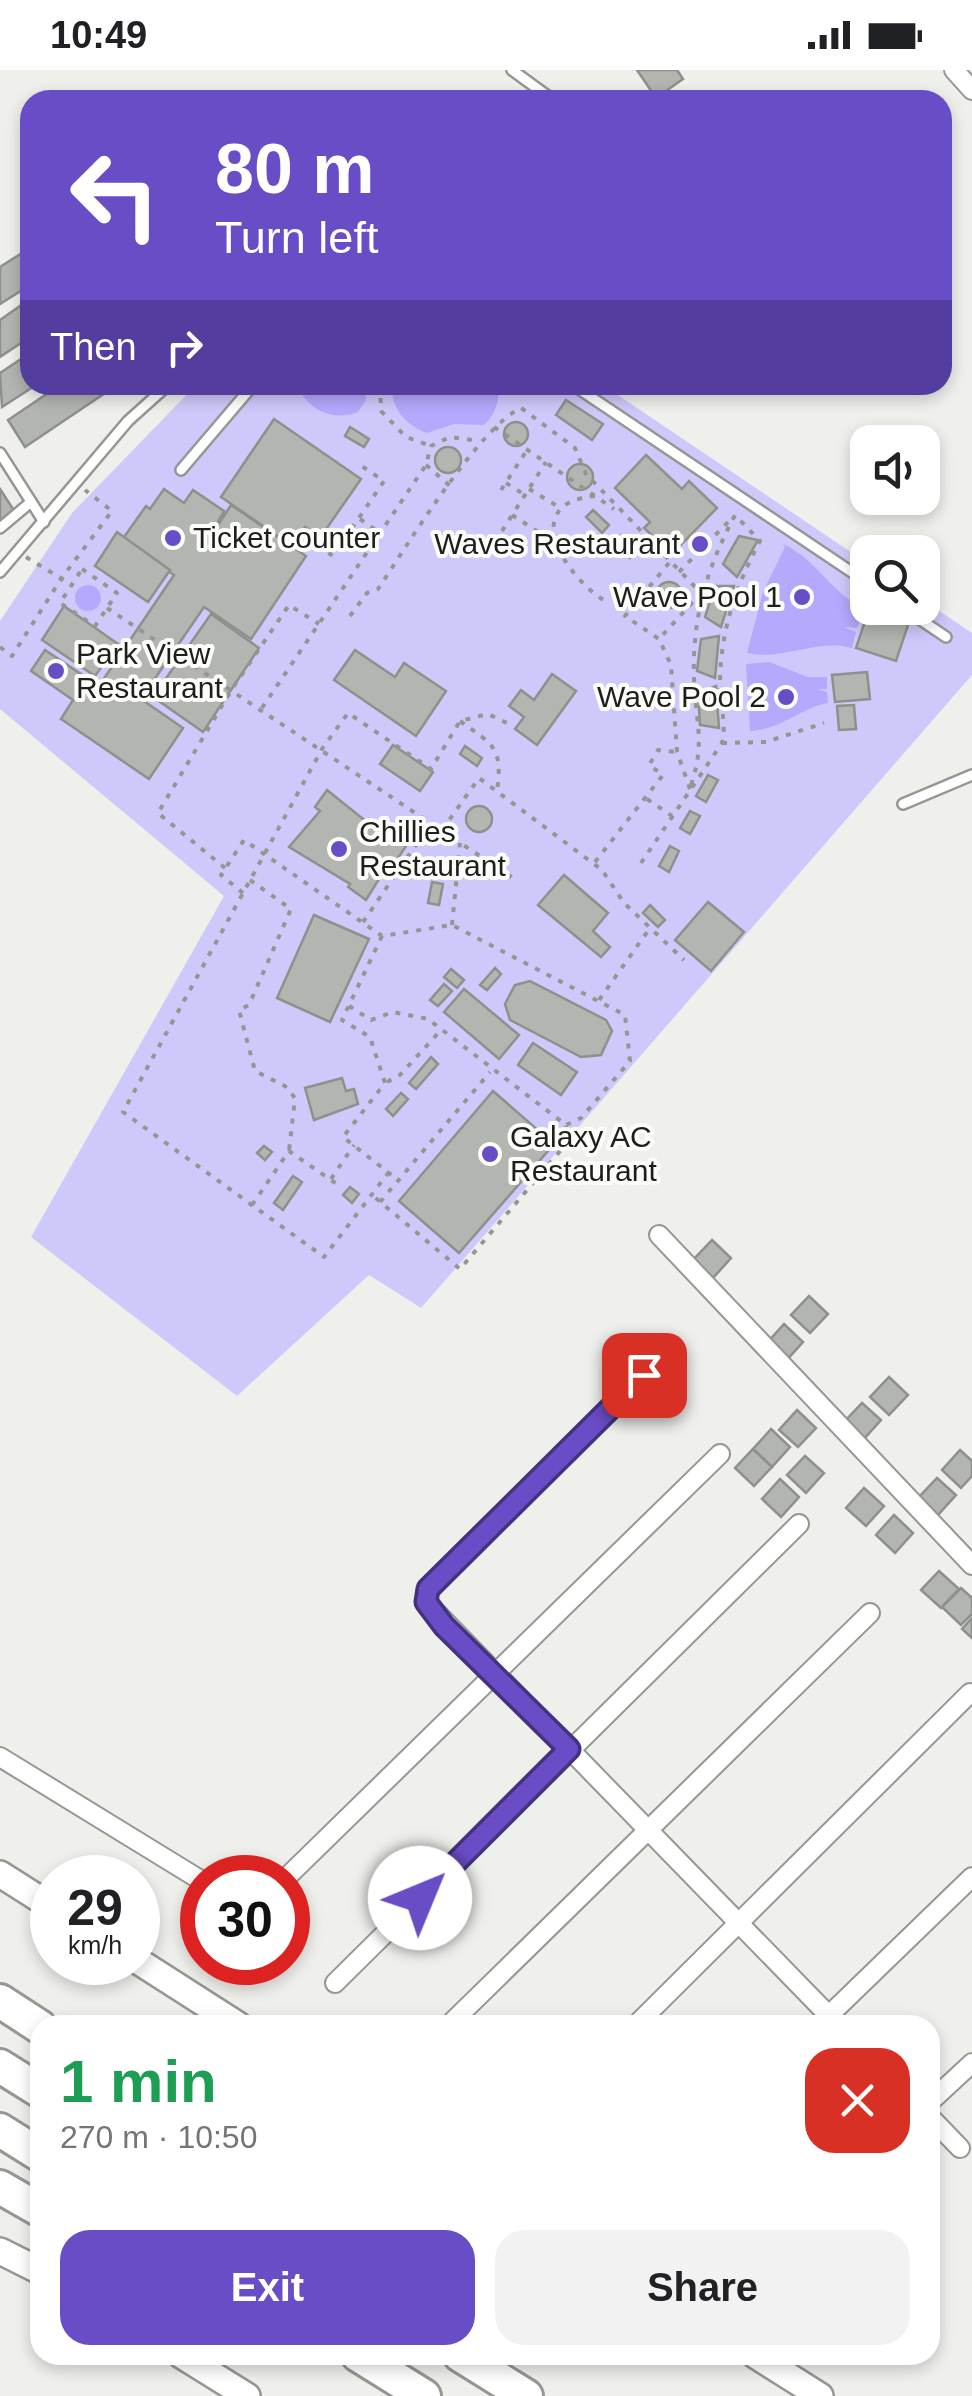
<!DOCTYPE html>
<html lang="en">
<head>
<meta charset="utf-8">
<style>
	:root { --surface:#fff; --page:#f2f2f2; --text:#202124; --muted:#757577; --accent:#694dc6 }
	body { margin:0; font-family:Arial,sans-serif; background:var(--page); color:var(--text); height:100vh; display:flex; flex-direction:column; font-size:38px; white-space:nowrap }
	* { box-sizing:border-box; margin:0 }
	p { font-size:32px; color:var(--muted) }
	.icon { flex:none; width:55px; height:55px; fill:none; stroke:currentColor; stroke-width:2; stroke-linecap:round; stroke-linejoin:round }
	.map { position:relative; flex:1; overflow:hidden }
	.side { position:absolute; left:30px; top:1945px; width:910px; height:350px; display:flex; flex-direction:column; background:var(--surface); border-radius:30px; box-shadow:0 5px 15px #0003 }
	.side>* { flex:none }
	.top-card { position:absolute; left:20px; top:20px; width:932px; height:305px; border-radius:30px; box-shadow:0 5px 15px #0003; background:#694dc6; color:#fff; overflow:hidden }
	.controls { position:absolute; left:850px; top:355px; display:grid; gap:20px }
	.controls a { display:grid; place-items:center; width:90px; height:90px; border-radius:20px; background:var(--surface); box-shadow:0 5px 15px #0003; font-size:50px }
	.speed { position:absolute; left:30px; top:1785px; display:flex; gap:20px; font-size:50px; font-weight:700; text-align:center }
	.speed>* { display:grid; place-content:center; width:130px; height:130px; border-radius:50%; background:var(--surface); box-shadow:0 5px 15px #0003; line-height:1 }
	.speed small { font-size:25px; font-weight:400 }
	.speed .limit { border:15px solid #d22; background:#fff; color:#111 }
	.pin { position:absolute; display:grid; place-items:center; width:85px; height:85px; color:#fff; margin:-42px; border-radius:20px; box-shadow:0 5px 15px #0006 }
	.me { position:absolute; width:110px; margin:-55px; rotate:45deg; stroke-linejoin:round; filter:drop-shadow(0 0 8px #0008) }
	.turn { display:flex; align-items:center; gap:35px; height:210px; padding:0 30px; font-size:45px }
	.turn .icon { width:130px; height:130px; stroke-width:2.5 }
	.turn b { display:block; font-size:70px; line-height:85px }
	.then { display:flex; align-items:center; height:95px; padding:0 30px; background:#0003; gap:20px; font-size:38px }
	.round { display:grid; place-items:center; flex:none; width:105px; height:105px; border-radius:30px; background:var(--page) }
	.overview { display:flex; align-items:center; justify-content:space-between; height:170px; padding:0 30px }
	h1 { font-size:60px; font-weight:700; line-height:75px; color:#1e9e55 }
	.button { display:flex; gap:20px; margin-top:auto; padding:20px 30px }
	.button a { flex:1; height:115px; border-radius:30px; background:var(--accent); color:#fff; font-size:40px; font-weight:700; line-height:115px; text-align:center }
	.button a+a { background:var(--page); color:var(--text) }
	.status { display:flex; justify-content:space-between; align-items:center; height:70px; padding:0 50px; background:var(--surface); direction:ltr }
	.status svg { height:28px; fill:currentColor }
	.map>svg:first-child { display:block }
	.green { fill:#cec9fb }
	.water { fill:#b4a9fd }
	.building { fill:#b3b5b1; stroke:#8e908c; stroke-width:2.5 }
	.lines { fill:none; stroke-linecap:round; stroke-linejoin:round }
	.lane-casing { stroke:#959793; stroke-width:14 }
	.street-casing { stroke:#959793; stroke-width:22 }
	.secondary-casing { stroke:#959793; stroke-width:30 }
	.highway-casing { stroke:#959793; stroke-width:38 }
	.path { stroke:#959592; stroke-width:4; stroke-dasharray:5 8; stroke-linecap:butt }
	.lane { stroke:#fff; stroke-width:9 }
	.street { stroke:#fff; stroke-width:18 }
	.secondary { stroke:#fff; stroke-width:25 }
	.highway { stroke:#fff; stroke-width:32 }
	.route-casing { stroke:#443281; stroke-width:25 }
	.route { stroke:#694dc6; stroke-width:18 }
	.poi-dot { fill:#694dc6; stroke:#fcfdf9; stroke-width:4 }
	.labels { text-anchor:middle; stroke-width:8; stroke-linejoin:round; paint-order:stroke }
	.poi-label { font-size:30px; fill:#1e1e1d; stroke:#fcfdf9; text-anchor:start }
</style>
</head>
<body>
<div class="status"><b>10:49</b><svg viewBox="0 0 49 12"><path d="M0 12V9h3v3zM5 12V6h3v6zM10 12V3h3v9zM15 12V0h3v12zM26 1h20v11H26zM47 4h2v5h-2z"/></svg></div>
<div class="map">
<svg width="972" height="2326" viewBox="0 0 972 2326">
	<rect width="100%" height="100%" fill="#eff0ec"/>
	<path class="green" d="M196,315H603L867,493L868,538H922L923,530L972,563V605L421,1238L369,1205L237,1326L31,1167L224,826L0,639V551L72,443Z"/>
	<g class="water">
		<path d="M297,315H365L366,330L358,342C333,352 307,340 297,315Z"/>
		<path d="M392,315H499C499,331 496,344 484,355L454,354L427,363C405,355 391,338 392,315Z"/>
		<path d="M783,474C817,489 832,525 865,538L857,558L844,557L856,562L852,578C816,568 784,591 747,583L763,522L785,477Z"/>
		<circle cx="88" cy="528" r="13"/>
		<path d="M769,592L808,607H827V619H818L827,622L828,633C800,638 781,660 750,661L746,594Z"/>
	</g>
	<g class="building">
		<path d="M637,0H677L683,9L656,28Z"/>
		<path d="M22,183L30,196V215L0,234V197Z"/>
		<path d="M30,229V267L0,287V250Z"/>
		<path d="M30,283V315H36L2,337L0,303Z"/>
		<path d="M60,315H117L25,377L8,350Z"/>
		<path d="M566,330L603,354L592,370L556,345Z"/>
		<path d="M274,349L361,409L320,468L305,457L292,476L221,427Z"/>
		<circle cx="516" cy="364" r="12"/>
		<path d="M350,357L369,369L364,377L345,366Z"/>
		<circle cx="448" cy="390" r="13"/>
		<path d="M646,385L682,419L689,411L717,438L672,484L644,458L650,452L615,418Z"/>
		<circle cx="580" cy="407" r="13"/>
		<path d="M0,419L15,442L0,452Z"/>
		<path d="M164,419L184,433L193,420L224,441L204,477L231,435L306,486L251,569L204,537L141,629L183,658L149,709L61,649L73,630L31,601L45,580L99,616L174,505L122,470L146,436L150,439Z"/>
		<path d="M593,440L609,455L602,463L586,447Z"/>
		<path d="M117,462L170,500L148,532L95,496Z"/>
		<path d="M621,465L637,481L630,488L614,473Z"/>
		<path d="M739,466L758,470L737,507L723,494Z"/>
		<circle cx="669" cy="525" r="13"/>
		<path d="M715,516H734L721,557L705,547Z"/>
		<path d="M64,536L118,574L95,606L42,570Z"/>
		<path d="M868,542L908,555L896,591L856,578Z"/>
		<path d="M211,544L259,578L203,662L153,627Z"/>
		<path d="M719,566L715,608L697,601L701,569Z"/>
		<path d="M355,580L395,607L404,593L446,621L416,666L334,610Z"/>
		<path d="M867,602L870,629L835,632L832,605Z"/>
		<path d="M552,604L576,621L537,675L515,659L524,647L509,636L521,620L534,630Z"/>
		<path d="M716,616L719,658L700,655L698,623Z"/>
		<path d="M854,635L856,659L839,660L837,636Z"/>
		<path d="M393,675L433,702L420,721L380,694Z"/>
		<path d="M465,676L482,688L477,696L460,684Z"/>
		<path d="M708,705L718,710L706,732L696,726Z"/>
		<path d="M327,720L383,765L387,759L408,773L396,791L392,788L366,830L348,817L350,814L289,777L320,741L315,737Z"/>
		<circle cx="479" cy="749" r="13"/>
		<path d="M690,741L700,746L690,764L680,758Z"/>
		<path d="M670,776L679,781L669,802L659,796Z"/>
		<path d="M564,805L608,843L593,861L610,877L601,887L538,835Z"/>
		<path d="M432,812L443,814L439,835L428,833Z"/>
		<path d="M708,832L744,862L711,901L675,870Z"/>
		<path d="M650,835L665,850L658,857L643,843Z"/>
		<path d="M314,845L369,869L330,952L277,928Z"/>
		<path d="M495,898L501,904L487,920L480,915Z"/>
		<path d="M451,899L464,910L457,918L444,907Z"/>
		<path d="M530,911L606,950L612,961L601,985L581,987L510,950L505,934L515,915Z"/>
		<path d="M444,914L452,921L438,936L430,930Z"/>
		<path d="M464,919L519,965L499,989L444,942Z"/>
		<path d="M533,973L577,1002L561,1025L518,995Z"/>
		<path d="M431,987L438,994L416,1019L409,1013Z"/>
		<path d="M342,1008L346,1021L354,1019L358,1034L314,1050L305,1018Z"/>
		<path d="M493,1021L554,1074L459,1183L399,1131Z"/>
		<path d="M401,1023L408,1029L393,1046L386,1039Z"/>
		<path d="M264,1076L272,1082L265,1090L257,1083Z"/>
		<path d="M293,1106L302,1112L283,1140L274,1133Z"/>
		<path d="M350,1117L359,1124L352,1133L343,1125Z"/>
		<path d="M712,1170L731,1188L713,1208L693,1190Z"/>
		<path d="M809,1226L828,1244L810,1263L791,1245Z"/>
		<path d="M784,1254L803,1272L785,1292L766,1274Z"/>
		<path d="M889,1307L908,1325L889,1345L870,1327Z"/>
		<path d="M862,1333L881,1350L863,1370L844,1352Z"/>
		<path d="M797,1340L816,1358L798,1377L779,1360Z"/>
		<path d="M771,1359L790,1377L772,1397L753,1379Z"/>
		<path d="M753,1379L772,1397L754,1416L735,1398Z"/>
		<path d="M960,1380L972,1391V1406L961,1418L942,1400Z"/>
		<path d="M805,1386L824,1403L806,1423L787,1405Z"/>
		<path d="M937,1408L956,1425L938,1445L919,1427Z"/>
		<path d="M780,1409L799,1427L781,1447L762,1429Z"/>
		<path d="M864,1418L884,1436L866,1456L846,1438Z"/>
		<path d="M894,1445L913,1463L895,1483L876,1465Z"/>
		<path d="M939,1501L959,1519L941,1538L921,1520Z"/>
		<path d="M961,1518L972,1528V1544L961,1555L942,1537Z"/>
		<path d="M972,1548V1568L962,1559Z"/>
	</g>
	<g class="lines">
		<defs>
			<g id="lane">
				<path d="M512,0L553,30"/>
				<path d="M573,315L868,513"/>
				<path d="M0,383L44,452"/>
				<path d="M181,400L249,320L247,315"/>
				<path d="M0,458L31,432"/>
				<path d="M0,502L128,351L168,315"/>
				<path d="M903,538L946,567"/>
				<path d="M903,734L972,705"/>
			</g>
			<g id="street">
				<path d="M954,0L972,20"/>
				<path d="M659,1165L972,1495"/>
				<path d="M643,1305L428,1519L426,1532L838,1955"/>
				<path d="M0,1687L202,1811"/>
				<path d="M286,1808L720,1384"/>
				<path d="M335,1913L799,1454"/>
				<path d="M449,1955L870,1543"/>
				<path d="M636,1955L970,1623"/>
				<path d="M819,1955L972,1807"/>
				<path d="M930,2032L972,1993"/>
				<path d="M930,2047L960,2078"/>
			</g>
			<g id="secondary">
				<path d="M0,1804L52,1837"/>
				<path d="M138,1891L238,1955"/>
				<path d="M0,2181L40,2201"/>
				<path d="M181,2285L247,2326"/>
				<path d="M755,2285L820,2326"/>
			</g>
			<g id="highway">
				<path d="M0,1931L40,1957"/>
				<path d="M0,1996L40,2021"/>
				<path d="M0,2060L40,2085"/>
				<path d="M0,2117L40,2140"/>
				<path d="M358,2285L424,2326"/>
				<path d="M460,2285L526,2326"/>
			</g>
		</defs>
		<use href="#lane" class="lane-casing"/>
		<use href="#street" class="street-casing"/>
		<use href="#secondary" class="secondary-casing"/>
		<use href="#highway" class="highway-casing"/>
		<g class="path">
			<path d="M380,315L381,341L406,367L431,376"/>
			<path d="M494,357L614,439"/>
			<path d="M426,395L450,416"/>
			<path d="M506,413L525,425"/>
			<path d="M529,419L559,437"/>
			<path d="M501,420L527,380"/>
			<path d="M595,426C517,433 566,507 605,531"/>
			<path d="M512,445L554,472"/>
			<path d="M360,449L380,463"/>
			<path d="M307,468L333,486L384,411L357,393"/>
			<path d="M495,472L546,392"/>
			<path d="M26,487L72,515"/>
			<path d="M669,493L625,546L659,569L671,595L677,682L690,719"/>
			<path d="M82,499L117,523L95,556L60,533Z"/>
			<path d="M679,502L731,449"/>
			<path d="M107,538L516,810"/>
			<path d="M350,546L367,523L378,519C407,476 479,357 521,338L575,378L586,404L701,523L659,569"/>
			<path d="M0,577L12,586L61,509L112,441L85,420"/>
			<path d="M262,638L426,395L431,376L450,367L480,371"/>
			<path d="M460,651C494,675 503,678 497,721"/>
			<path d="M722,673L766,672L824,653"/>
			<path d="M691,715C706,671 695,651 694,608C692,547 707,498 735,445"/>
			<path d="M647,729L672,746"/>
			<path d="M442,760L479,708L602,800L624,833L684,890"/>
			<path d="M595,792L663,705L649,695L658,680L677,682"/>
			<path d="M641,793L722,673C727,652 719,632 720,611C721,559 736,516 760,471L735,445"/>
			<path d="M225,798L158,743L232,619L289,535L319,554"/>
			<path d="M250,810L291,839L249,935L239,940L255,1001L285,1016L295,1028L289,1081"/>
			<path d="M243,823L221,805L244,770L382,866L452,855L625,945L630,991L581,1048L566,1055"/>
			<path d="M363,852L431,753"/>
			<path d="M452,855L460,773"/>
			<path d="M382,866L342,950L370,967L385,1013L343,1067L398,1110"/>
			<path d="M599,930L650,858"/>
			<path d="M349,936L371,950L393,942L428,949L566,1055L561,1080L460,1199L372,1125"/>
			<path d="M387,1012L400,1005L441,960"/>
			<path d="M389,1102L324,1187L123,1042L322,679L348,643L431,699L460,651L488,644L507,653"/>
			<path d="M331,1109L354,1075"/>
			<path d="M380,1132L490,1002"/>
			<path d="M252,1135L289,1081L341,1117"/>
		</g>
		<use href="#lane" class="lane"/>
		<use href="#street" class="street"/>
		<use href="#secondary" class="secondary"/>
		<use href="#highway" class="highway"/>
	</g>
	<g class="lines">
		<defs>
			<path id="route" d="M420,1828L569,1679L444,1556L426,1532L428,1519L644,1305"/>
		</defs>
		<use href="#route" class="route-casing"/>
		<use href="#route" class="route"/>
	</g>
	<g class="poi-dot">
		<circle cx="173" cy="468" r="10"/>
		<circle cx="700" cy="474" r="10"/>
		<circle cx="802" cy="527" r="10"/>
		<circle cx="56" cy="601" r="10"/>
		<circle cx="786" cy="627" r="10"/>
		<circle cx="339" cy="779" r="10"/>
		<circle cx="490" cy="1084" r="10"/>
	</g>
	<g class="labels">
		<g class="poi-label">
			<text x="193" y="478">Ticket counter</text>
			<text x="680" y="484" text-anchor="end">Waves Restaurant</text>
			<text x="782" y="537" text-anchor="end">Wave Pool 1</text>
			<text x="76" y="594">Park View<tspan x="76" dy="34">Restaurant</tspan></text>
			<text x="766" y="637" text-anchor="end">Wave Pool 2</text>
			<text x="359" y="772">Chillies<tspan x="359" dy="34">Restaurant</tspan></text>
			<text x="510" y="1077">Galaxy AC<tspan x="510" dy="34">Restaurant</tspan></text>
		</g>
	</g>
</svg>
<div class="controls">
<a><svg class="icon" aria-label="sound" viewBox="0 0 24 24"><path d="M4 9h4l5-4v14l-5-4H4zM17 9q2 3 0 6"/></svg></a>
<a><svg class="icon" aria-label="search" viewBox="0 0 24 24"><circle cx="10" cy="10" r="6"/><path d="M15 15l6 6"/></svg></a>
</div>
<div class="speed"><div>29<small>km/h</small></div><div class="limit">30</div></div>
<div class="pin" style="left:644px;top:1305px;background:#d93025"><svg class="icon" aria-label="arrive" viewBox="0 0 24 24"><path d="M6 21V4h12l-3 4 3 4H6"/></svg></div>
<svg class="me" style="left:420px;top:1828px" viewBox="-20 -20 40 40"><circle r="19" fill="#fff"/><path d="M0-13L10 11 0 6-10 11z" fill="#694dc6"/></svg>
<div class="top-card">
<div class="turn"><svg class="icon" aria-label="left" viewBox="0 0 24 24"><path d="M17 20v-9H6M10 6l-5 5 5 5"/></svg><div><b>80 m</b>Turn left</div></div>
<div class="then">Then<svg class="icon" aria-label="right" viewBox="0 0 24 24"><path d="M7 20v-9h11M14 6l5 5-5 5"/></svg></div>
</div>
<section class="side">
<div class="overview"><div><h1>1 min</h1><p>270 m · 10:50</p></div><a class="round" style="background:#d93025;color:#fff"><svg class="icon" aria-label="close" viewBox="0 0 24 24"><path d="M6 6l12 12M18 6L6 18"/></svg></a></div>
<div class="button"><a>Exit</a><a>Share</a></div>
</section>
</div>
</body>
</html>
